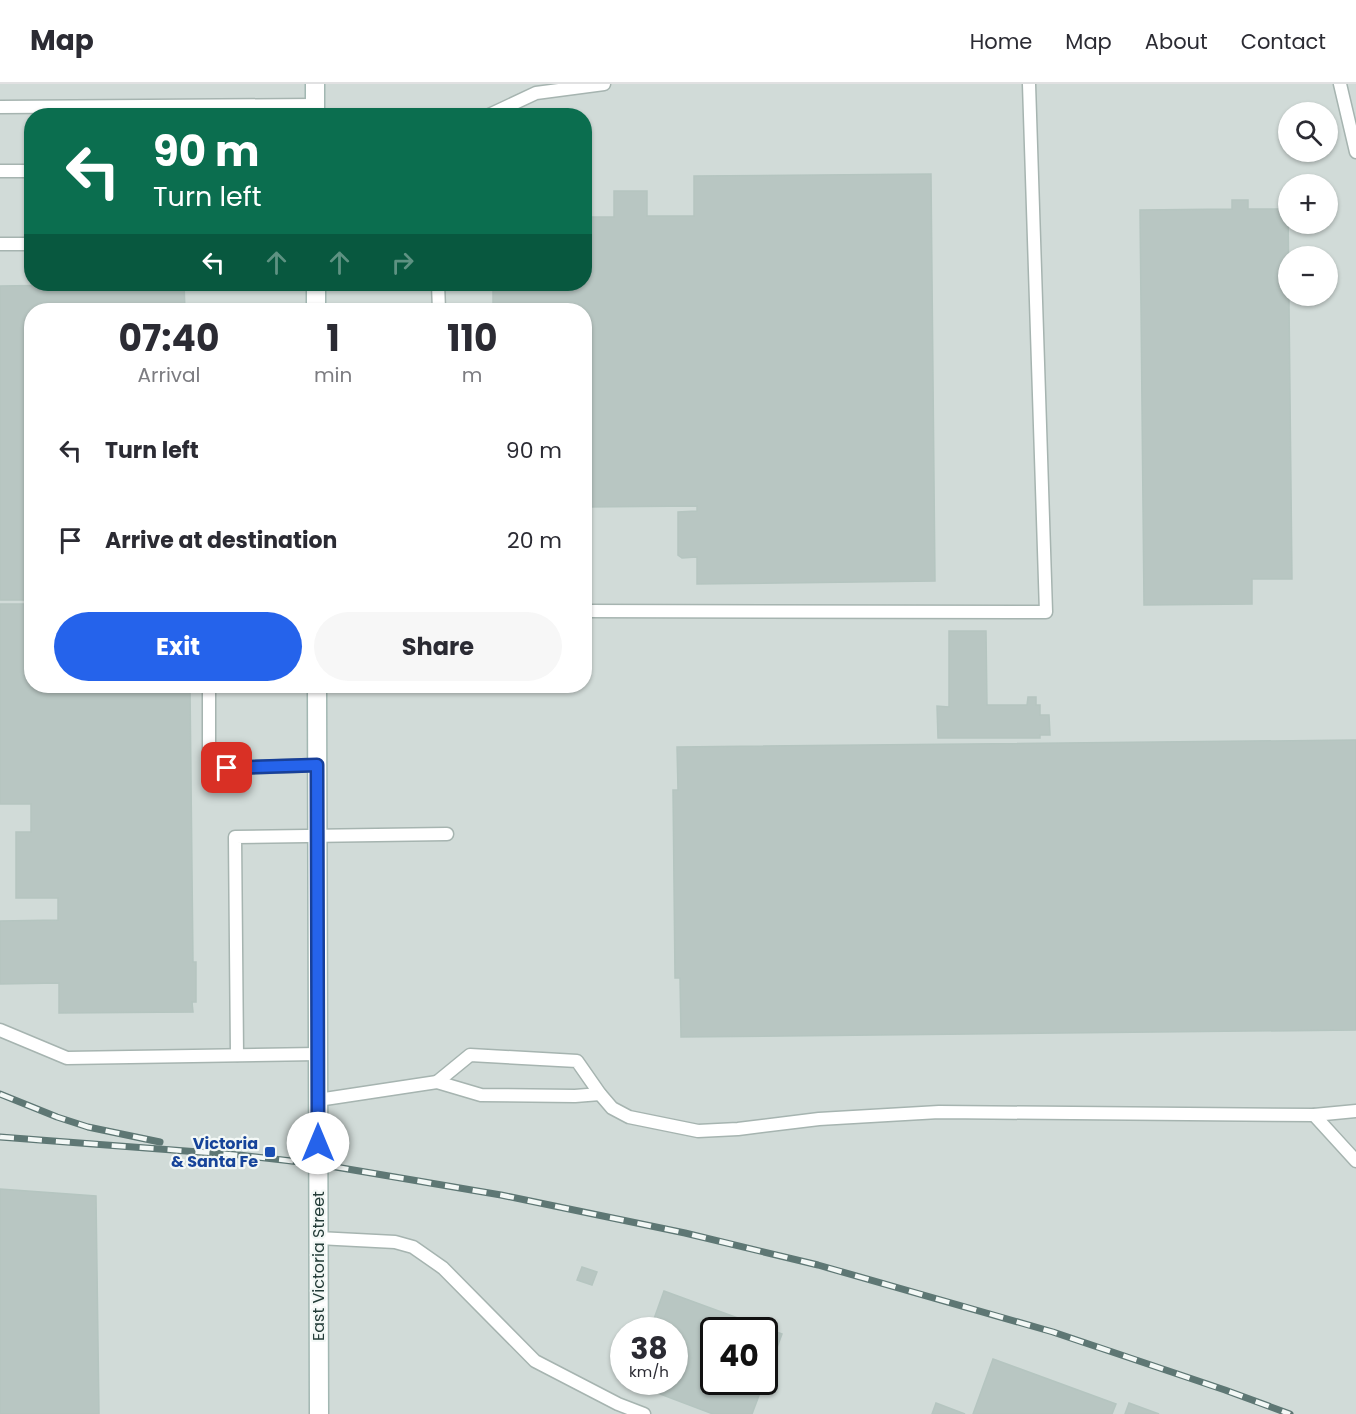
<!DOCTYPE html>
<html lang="en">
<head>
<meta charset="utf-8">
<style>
	:root { --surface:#fff; --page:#f7f7f7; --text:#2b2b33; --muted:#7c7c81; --line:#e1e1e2; --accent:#2563eb }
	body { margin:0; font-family:Poppins,sans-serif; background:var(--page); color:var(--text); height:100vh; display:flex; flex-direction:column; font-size:22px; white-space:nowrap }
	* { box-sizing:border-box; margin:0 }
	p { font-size:20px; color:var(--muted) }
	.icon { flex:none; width:33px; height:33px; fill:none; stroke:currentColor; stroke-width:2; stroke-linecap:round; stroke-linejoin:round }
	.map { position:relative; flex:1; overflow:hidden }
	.panel { position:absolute; left:24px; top:219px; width:568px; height:390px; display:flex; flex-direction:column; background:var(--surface); border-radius:24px; box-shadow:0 2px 4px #0004 }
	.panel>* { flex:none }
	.top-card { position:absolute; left:24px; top:24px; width:568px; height:183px; border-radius:24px; box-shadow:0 2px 4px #0004; background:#0b6e4f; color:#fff; overflow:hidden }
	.fabs { position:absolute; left:1278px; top:18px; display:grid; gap:12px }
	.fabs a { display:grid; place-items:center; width:60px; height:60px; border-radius:50%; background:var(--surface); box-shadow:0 2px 4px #0004; font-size:30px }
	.speed { position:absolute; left:610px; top:1233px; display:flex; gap:12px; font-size:30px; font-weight:700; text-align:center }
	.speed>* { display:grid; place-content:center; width:78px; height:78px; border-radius:50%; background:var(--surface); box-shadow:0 2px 4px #0004; line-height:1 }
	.speed small { font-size:15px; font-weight:400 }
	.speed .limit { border:3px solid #111; border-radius:9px; background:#fff; color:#111 }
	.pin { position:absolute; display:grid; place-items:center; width:51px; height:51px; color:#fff; margin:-26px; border-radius:12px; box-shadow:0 3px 9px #0006 }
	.me { position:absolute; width:66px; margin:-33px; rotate:0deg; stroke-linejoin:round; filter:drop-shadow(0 0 4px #0008) }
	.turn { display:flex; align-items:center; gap:21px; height:126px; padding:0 30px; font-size:27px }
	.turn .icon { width:78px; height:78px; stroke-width:2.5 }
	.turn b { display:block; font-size:42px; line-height:51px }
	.lanes { display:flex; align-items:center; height:57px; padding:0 30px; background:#0003; justify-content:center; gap:30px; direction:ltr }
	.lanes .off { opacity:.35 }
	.eta { display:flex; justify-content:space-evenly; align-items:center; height:102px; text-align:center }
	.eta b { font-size:36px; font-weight:700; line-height:42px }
	.cta { display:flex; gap:12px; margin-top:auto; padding:12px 30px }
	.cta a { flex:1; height:69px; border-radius:36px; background:var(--accent); color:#fff; font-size:24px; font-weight:700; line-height:69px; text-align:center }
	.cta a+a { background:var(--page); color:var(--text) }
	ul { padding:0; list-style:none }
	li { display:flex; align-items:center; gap:18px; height:90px; padding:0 30px }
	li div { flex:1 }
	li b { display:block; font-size:22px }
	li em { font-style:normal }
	header { display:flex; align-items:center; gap:36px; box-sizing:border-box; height:84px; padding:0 30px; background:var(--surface); border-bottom:2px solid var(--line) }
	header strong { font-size:28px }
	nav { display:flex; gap:33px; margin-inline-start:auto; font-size:21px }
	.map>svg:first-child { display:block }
	.built { fill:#d1dbd8; fill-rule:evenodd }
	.building { fill:#b8c6c2; stroke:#b5c5c0; stroke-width:1.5 }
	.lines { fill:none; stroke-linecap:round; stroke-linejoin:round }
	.lane-casing { stroke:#a6b4b0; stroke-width:15 }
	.secondary-casing { stroke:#a2b7b2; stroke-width:21 }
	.lane { stroke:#fff; stroke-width:12 }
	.secondary { stroke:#fff; stroke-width:18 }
	.rail-casing { stroke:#5e7774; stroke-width:7 }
	.rail { stroke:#f3f8f6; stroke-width:4.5; stroke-dasharray:14; stroke-linecap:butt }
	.route-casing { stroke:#184099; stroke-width:15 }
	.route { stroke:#2563eb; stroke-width:10 }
	.transit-dot { fill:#1a4fb4; stroke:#f3f8f6; stroke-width:2 }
	.labels { text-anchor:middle; stroke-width:4.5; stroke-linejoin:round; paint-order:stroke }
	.transit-label { font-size:16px; font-weight:bold; fill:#164399; stroke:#f3f8f6; text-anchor:end }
	.street-label { font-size:16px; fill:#243c38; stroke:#f3f8f6 }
</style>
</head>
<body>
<header>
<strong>Map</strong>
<nav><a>Home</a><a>Map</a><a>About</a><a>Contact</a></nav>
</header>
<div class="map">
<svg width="1356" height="1330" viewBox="0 0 1356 1330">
	<rect width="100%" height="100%" fill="#e3ece9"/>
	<path class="built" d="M0,0H1356V1330H0ZM1288,28H1328V68H1288ZM32,32H585V200H32ZM1288,100H1328V140H1288ZM1288,172H1328V212H1288ZM32,226H585V602H32ZM624,1246H675V1298H624ZM714,1246H765V1298H714Z"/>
	<g class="building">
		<path d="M931,90L935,497L697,500V473L682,474L678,471V428L697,427V422L585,423V226H493V200H585V133H614V107H647V132H694V92Z"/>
		<path d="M1232,116H1248V125H1288L1292,495H1252V520L1144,521L1140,126L1232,125Z"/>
		<path d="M65,200H184L185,226H32V516H0V202L65,201Z"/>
		<path d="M0,520H32V602L56,603V602H190L193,878H196V918H192L193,928L59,929V899L0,900V837L58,836V814H16V748H31V720H0Z"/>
		<path d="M949,547H986L987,621H1027L1028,613H1036V621H1040V631H1049L1050,651H1040V654H938L937,622L949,623Z"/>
		<path d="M1356,656V946L681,953L680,894H675L673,706H678L677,663Z"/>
		<path d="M0,1105L96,1112L99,1330H0Z"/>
		<path d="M582,1183L597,1188L592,1201L577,1196Z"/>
		<path d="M664,1207L782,1250L765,1296V1246H714V1298H764L752,1330H713L631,1299V1298H675V1246H650Z"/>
		<path d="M993,1275L1116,1320L1112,1330H973Z"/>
		<path d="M936,1319L965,1330H932Z"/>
		<path d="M1129,1319L1159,1330H1125Z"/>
	</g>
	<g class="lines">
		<defs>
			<g id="lane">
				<path d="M1340,0L1356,68"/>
				<path d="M0,23L315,21"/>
				<path d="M487,32L536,9L604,0"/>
				<path d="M0,87H32"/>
				<path d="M0,160H32"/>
				<path d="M438,200L439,226"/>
				<path d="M585,527L1046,528L1029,0"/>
				<path d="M209,602V685L317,681"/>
				<path d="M0,946L67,974L318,970"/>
				<path d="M237,971L235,753L447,750"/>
				<path d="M437,998L470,971L577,977L600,1010L612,1024L629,1033L698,1047L738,1045L819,1035L939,1028L1314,1031L1356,1027"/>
				<path d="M318,1016L437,998L481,1011L575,1012L600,1010"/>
				<path d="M1314,1031L1356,1077"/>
				<path d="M318,1154L395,1158L413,1163L443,1184L535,1277L618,1320L644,1330"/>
			</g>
			<g id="secondary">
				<path d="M315,0V32"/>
				<path d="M316,200V226"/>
				<path d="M317,602L319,1330"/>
			</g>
		</defs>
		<use href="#lane" class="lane-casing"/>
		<use href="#secondary" class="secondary-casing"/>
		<use href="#lane" class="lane"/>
		<use href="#secondary" class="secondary"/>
		<defs>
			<g id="rail">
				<path d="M0,1010L57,1033L88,1043L160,1058"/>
				<path d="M0,1053L239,1071L318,1080L501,1111L685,1149L818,1181L1053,1248L1225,1306L1290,1330"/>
			</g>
		</defs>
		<use href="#rail" class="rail-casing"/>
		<use href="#rail" class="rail"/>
	</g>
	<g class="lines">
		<defs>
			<path id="route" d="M227,684L317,681L318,1059"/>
		</defs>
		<use href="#route" class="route-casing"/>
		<use href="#route" class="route"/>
	</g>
	<rect class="transit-dot" x="264" y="1062" width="12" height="12" rx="3"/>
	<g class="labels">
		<g class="transit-label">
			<text x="258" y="1065">Victoria<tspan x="258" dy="18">&amp; Santa Fe</tspan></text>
		</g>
		<g class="street-label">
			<text transform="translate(318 1182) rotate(-90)" y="6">East Victoria Street</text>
		</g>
	</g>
</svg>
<div class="fabs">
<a><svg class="icon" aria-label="search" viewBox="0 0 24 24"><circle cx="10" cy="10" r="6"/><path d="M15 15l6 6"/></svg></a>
<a>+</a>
<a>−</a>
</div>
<div class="speed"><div>38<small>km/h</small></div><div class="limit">40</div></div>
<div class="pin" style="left:227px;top:684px;background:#d93025"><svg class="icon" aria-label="arrive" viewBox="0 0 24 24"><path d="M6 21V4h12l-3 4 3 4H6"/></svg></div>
<svg class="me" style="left:318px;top:1059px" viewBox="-20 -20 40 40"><circle r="19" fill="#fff"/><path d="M0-13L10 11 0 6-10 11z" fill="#2563eb"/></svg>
<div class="top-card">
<div class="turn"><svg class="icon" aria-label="left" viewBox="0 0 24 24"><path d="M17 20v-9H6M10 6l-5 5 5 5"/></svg><div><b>90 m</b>Turn left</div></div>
<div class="lanes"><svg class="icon" aria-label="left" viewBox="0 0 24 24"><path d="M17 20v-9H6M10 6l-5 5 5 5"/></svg><svg class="icon off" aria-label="ahead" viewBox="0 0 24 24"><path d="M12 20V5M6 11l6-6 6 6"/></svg><svg class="icon off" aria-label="ahead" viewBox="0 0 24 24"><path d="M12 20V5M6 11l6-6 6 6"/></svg><svg class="icon off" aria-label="right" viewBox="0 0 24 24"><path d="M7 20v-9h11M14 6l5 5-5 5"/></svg></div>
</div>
<section class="panel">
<div class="eta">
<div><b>07:40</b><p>Arrival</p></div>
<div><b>1</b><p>min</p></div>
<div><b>110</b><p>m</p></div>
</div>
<ul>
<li><svg class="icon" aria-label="left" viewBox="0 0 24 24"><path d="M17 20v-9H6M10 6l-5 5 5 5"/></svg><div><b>Turn left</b></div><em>90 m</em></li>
<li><svg class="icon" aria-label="arrive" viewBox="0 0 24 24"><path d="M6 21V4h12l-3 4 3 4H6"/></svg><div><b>Arrive at destination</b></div><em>20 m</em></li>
</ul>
<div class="cta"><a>Exit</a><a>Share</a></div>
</section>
</div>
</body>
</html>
